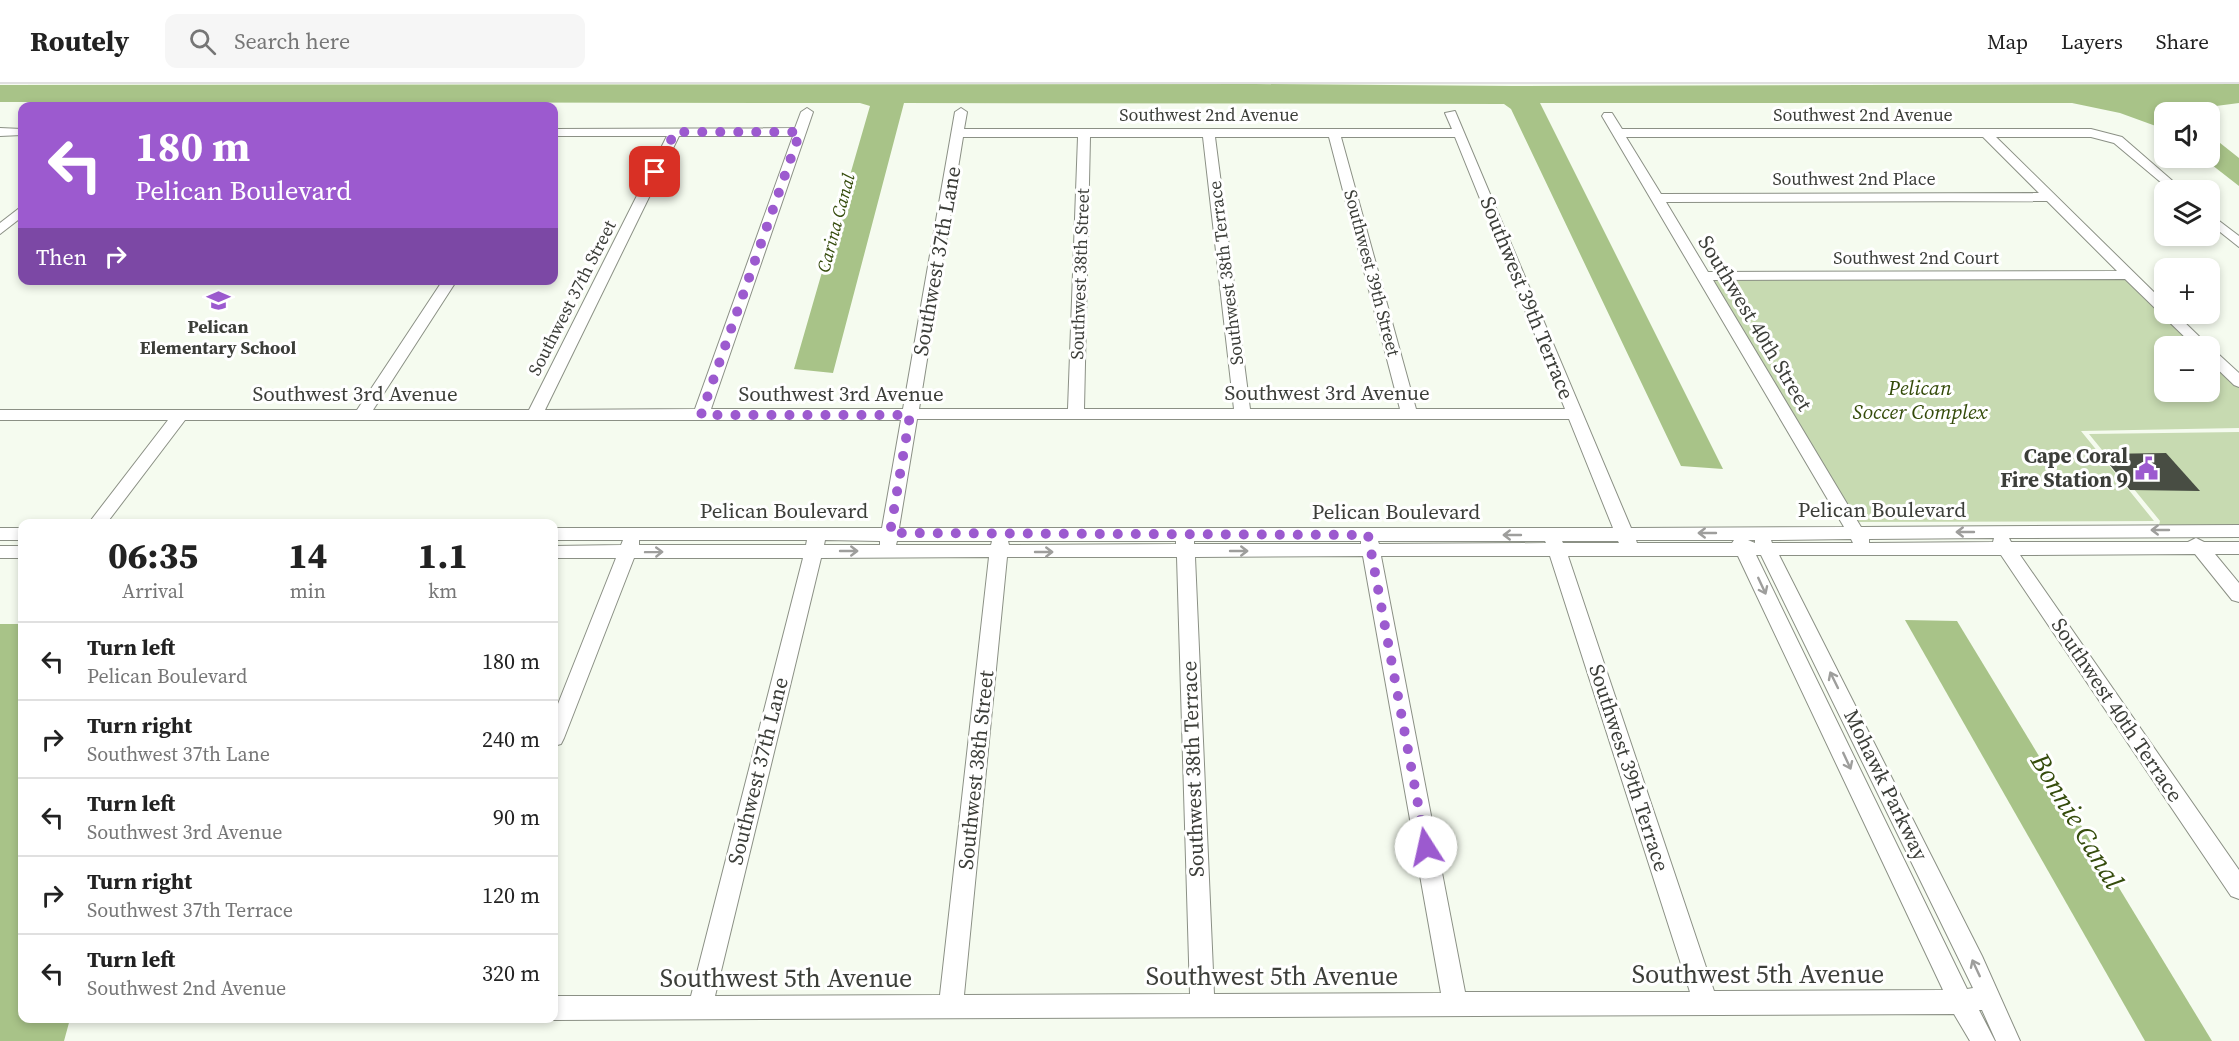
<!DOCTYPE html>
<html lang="en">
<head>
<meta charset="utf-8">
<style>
	:root { --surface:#fff; --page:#f6f6f6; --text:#222; --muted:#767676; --line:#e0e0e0 }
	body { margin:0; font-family:"Source Serif 4",serif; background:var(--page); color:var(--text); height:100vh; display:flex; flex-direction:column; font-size:22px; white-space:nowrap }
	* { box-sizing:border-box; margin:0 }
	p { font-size:20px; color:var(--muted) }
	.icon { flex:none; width:33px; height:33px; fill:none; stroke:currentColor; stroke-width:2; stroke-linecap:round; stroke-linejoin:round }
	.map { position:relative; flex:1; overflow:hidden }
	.side { position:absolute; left:18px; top:435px; width:540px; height:504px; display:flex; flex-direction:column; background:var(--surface); border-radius:12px; box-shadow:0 3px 9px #0003 }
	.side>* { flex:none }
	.guide { position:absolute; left:18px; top:18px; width:540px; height:183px; border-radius:12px; box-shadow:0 3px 9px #0003; background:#9c5acf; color:#fff; overflow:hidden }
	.tools { position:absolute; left:2154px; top:18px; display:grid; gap:12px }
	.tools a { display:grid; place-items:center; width:66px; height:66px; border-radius:12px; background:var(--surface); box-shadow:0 3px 9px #0003; font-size:30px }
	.pin { position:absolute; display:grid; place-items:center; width:51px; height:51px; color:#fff; margin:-26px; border-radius:12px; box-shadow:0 3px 9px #0006 }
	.me { position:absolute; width:66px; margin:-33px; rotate:350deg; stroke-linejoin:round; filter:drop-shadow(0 0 4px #0008) }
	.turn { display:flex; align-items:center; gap:21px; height:126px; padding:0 18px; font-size:27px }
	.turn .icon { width:78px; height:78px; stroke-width:2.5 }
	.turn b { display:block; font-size:42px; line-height:51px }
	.then { display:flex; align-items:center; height:57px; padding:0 18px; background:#0003; gap:12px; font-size:22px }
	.eta { display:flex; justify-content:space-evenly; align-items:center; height:102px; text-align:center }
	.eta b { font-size:36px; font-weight:800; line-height:42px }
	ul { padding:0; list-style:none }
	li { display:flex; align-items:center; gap:18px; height:78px; padding:0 18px; border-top:2px solid var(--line) }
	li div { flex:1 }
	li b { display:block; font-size:22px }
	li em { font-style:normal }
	header { display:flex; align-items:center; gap:36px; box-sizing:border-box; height:84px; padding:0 30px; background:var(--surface); border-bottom:2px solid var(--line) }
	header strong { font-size:28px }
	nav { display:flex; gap:33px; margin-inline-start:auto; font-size:21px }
	.search { width:420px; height:54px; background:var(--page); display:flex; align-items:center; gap:15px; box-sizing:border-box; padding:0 21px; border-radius:12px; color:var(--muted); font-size:22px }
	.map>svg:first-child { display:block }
	.green { fill:#c7dab1 }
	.water { fill:#a8c388 }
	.building { fill:#484d43 }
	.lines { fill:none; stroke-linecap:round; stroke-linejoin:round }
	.minor-casing { stroke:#8b9085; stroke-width:2 }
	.minor { fill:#fff; fill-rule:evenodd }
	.oneway { stroke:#9e9e9c }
	.route { stroke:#9c5acf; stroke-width:10; stroke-dasharray:0 18 }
	.labels { text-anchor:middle; stroke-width:6; stroke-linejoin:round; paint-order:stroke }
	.far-street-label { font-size:18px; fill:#3c3e39; stroke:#fff }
	.far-water-label { font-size:18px; font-style:italic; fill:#354c0c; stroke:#fff }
	.far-poi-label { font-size:18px; font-weight:bold; fill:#3c3e39; stroke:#fff }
	.street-label { font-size:21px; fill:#3c3e39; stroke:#fff }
	.park-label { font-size:21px; font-style:italic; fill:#344b0a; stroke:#fff }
	.poi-label { font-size:21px; font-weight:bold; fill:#3c3e39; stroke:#fff; text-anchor:end }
	.near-street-label { font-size:26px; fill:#3c3e39; stroke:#fff }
	.near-water-label { font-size:27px; font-style:italic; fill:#354c0c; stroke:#fff }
</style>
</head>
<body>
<header>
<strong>Routely</strong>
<div class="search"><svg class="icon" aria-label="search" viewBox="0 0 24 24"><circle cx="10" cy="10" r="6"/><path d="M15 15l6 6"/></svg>Search here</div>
<nav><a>Map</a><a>Layers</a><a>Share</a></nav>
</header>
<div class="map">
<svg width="2239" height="957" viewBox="0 0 2239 957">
	<rect width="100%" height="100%" fill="#f5fbef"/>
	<g class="green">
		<path d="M2130,191L2164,226V230H2168L2201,262H2164V308H2210V270L2239,300V344L2081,347L2154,437L1850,438L1703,192Z"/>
		<path d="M2239,348V442H1855L2159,441L2160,437L2089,350Z"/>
	</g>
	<g class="water">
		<path d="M1255,0L1512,2L2239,0V19L2216,22L2208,28H2164V45L2120,29L2072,19H1540L1723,385L1681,382L1511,25L1504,20L904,19L833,289L794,285L870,22L860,19L0,18V1Z"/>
		<path d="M2210,51L2239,74V102L2203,74H2210Z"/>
		<path d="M1905,536L1957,537L2212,957H2145Z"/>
		<path d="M0,540H22V934L70,935L64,957H0Z"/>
	</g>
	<path class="building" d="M2166,369L2200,407L2130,406L2101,370Z"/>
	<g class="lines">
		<defs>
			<g id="minor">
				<path d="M961,24L967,28L964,45H1452L1445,29L1455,27L1631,444L1844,443L1602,32L1604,29H1612L1622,45H2091L2122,53L2183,106H2170L2114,59L2091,53H1996L2164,218V230H2176L2209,262H2194L2125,195L1713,196L1861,443L2239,441V453L2009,454L2011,458H2188L2196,454L2204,458H2239V470H2215L2239,499V518L2232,516L2195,470L2020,471L2239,786V815L2231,812L2001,471H1779L1982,872L2020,957H1996L1982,926H1979L1995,957H1970L1954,930L554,936L551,934H554V912H691L803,474H634L564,654L561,660L554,662V630L616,474H554V462L621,461L623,456H554V444H882L901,336H185L106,440H88L168,336H0V326H357L443,196H457L373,326H529L667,52H554V45L795,44L801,28L807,24L813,28L711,325H903L955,28ZM679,52H793L695,325L545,326ZM963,53H1078L1068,325H919ZM1090,53H1203L1234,325H1084ZM1215,53H1329L1400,325H1250ZM1341,53H1455L1565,325H1416ZM1626,53H1983L2039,109L1661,110ZM2047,117L2117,187L1708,188L1666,118ZM917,335H1569L1613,444H899ZM1994,454L1993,458L1869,459V455ZM1851,455L1853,459H1772L1771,456ZM639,456H807L806,461H639ZM825,456L880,457V461H824ZM1636,456H1734L1732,459H1637ZM1748,456H1755V459ZM897,457H992L991,461H896ZM1008,457H1176V460L1009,461ZM1194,457H1361V460H1194ZM1378,457H1545L1546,459L1379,460ZM1562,457H1618L1619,459H1563ZM1756,471H1761L1973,904L1967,905ZM1363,472L1441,909L1214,910L1195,473ZM1381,472H1550L1690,908H1465ZM1568,472H1738L1943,906L1714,907ZM989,473L940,911L715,912L821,474ZM1007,473H1177L1190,910L964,911Z"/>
				<path d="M0,44L22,45V51L0,52Z"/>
				<path d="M22,122V133L0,150V139Z"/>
				<path d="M2210,130L2239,152V163L2210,140Z"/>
				<path d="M2210,265L2215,267L2239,289V303L2234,301L2210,278Z"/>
				<rect x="0" y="444" width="22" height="12"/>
				<rect x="0" y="462" width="22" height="12"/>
			</g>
		</defs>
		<use href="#minor" class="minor-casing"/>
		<use href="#minor" class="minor"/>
	</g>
	<defs><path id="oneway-shaft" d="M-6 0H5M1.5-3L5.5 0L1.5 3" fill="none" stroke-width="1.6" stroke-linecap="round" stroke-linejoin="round" transform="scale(1.5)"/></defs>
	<g class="oneway">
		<use href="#oneway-shaft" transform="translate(2160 446) rotate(180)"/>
		<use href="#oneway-shaft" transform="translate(1965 448) rotate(180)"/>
		<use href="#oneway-shaft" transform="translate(1707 449) rotate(180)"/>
		<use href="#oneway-shaft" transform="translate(1512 451) rotate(180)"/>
		<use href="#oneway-shaft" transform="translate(849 467)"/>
		<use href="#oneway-shaft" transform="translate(1239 467)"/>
		<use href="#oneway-shaft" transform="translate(654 468) rotate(-1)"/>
		<use href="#oneway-shaft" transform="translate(1044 468)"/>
		<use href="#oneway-shaft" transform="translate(1762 502) rotate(65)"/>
		<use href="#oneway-shaft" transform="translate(1834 596) rotate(-116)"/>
		<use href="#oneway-shaft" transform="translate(1847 677) rotate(65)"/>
		<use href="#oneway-shaft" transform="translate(1976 884) rotate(-115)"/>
	</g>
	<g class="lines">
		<path class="route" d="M655,88L675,48H800L701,331H910L890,449L1368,451L1426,763"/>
	</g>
	<defs>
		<symbol id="school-bare" viewBox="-9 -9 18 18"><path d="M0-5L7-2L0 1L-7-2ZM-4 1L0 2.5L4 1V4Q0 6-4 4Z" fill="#9c5acf" stroke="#fff" stroke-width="2.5" paint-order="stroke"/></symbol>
		<symbol id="civic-bare" viewBox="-9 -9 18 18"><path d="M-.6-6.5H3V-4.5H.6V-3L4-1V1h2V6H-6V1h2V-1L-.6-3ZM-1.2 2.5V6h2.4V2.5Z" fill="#9c5acf" stroke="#fff" stroke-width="2.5" paint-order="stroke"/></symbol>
	</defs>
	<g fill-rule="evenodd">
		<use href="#school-bare" x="202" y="200" width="33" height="33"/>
		<use href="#civic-bare" x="2130" y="368" width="33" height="33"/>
	</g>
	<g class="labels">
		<g class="far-street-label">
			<text x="1209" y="37">Southwest 2nd Avenue</text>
			<text x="1863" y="37">Southwest 2nd Avenue</text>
			<text x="1854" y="101">Southwest 2nd Place</text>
			<text x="1916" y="180">Southwest 2nd Court</text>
			<text transform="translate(1226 189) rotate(-97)" y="6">Southwest 38th Terrace</text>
			<text transform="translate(1372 189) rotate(75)" y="6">Southwest 39th Street</text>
			<text transform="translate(1080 190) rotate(-88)" y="6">Southwest 38th Street</text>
			<text transform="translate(572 214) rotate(-63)" y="6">Southwest 37th Street</text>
		</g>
		<g class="far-water-label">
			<text transform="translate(836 139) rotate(-75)" y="6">Carina Canal</text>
		</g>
		<g class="far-poi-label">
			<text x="218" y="249">Pelican<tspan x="218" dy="21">Elementary School</tspan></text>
		</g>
		<g class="street-label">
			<text transform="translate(937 177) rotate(-80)" y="7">Southwest 37th Lane</text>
			<text transform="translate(1527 214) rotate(68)" y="7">Southwest 39th Terrace</text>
			<text transform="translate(1755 239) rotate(59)" y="7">Southwest 40th Street</text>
			<text x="1327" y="316">Southwest 3rd Avenue</text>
			<text x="355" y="317">Southwest 3rd Avenue</text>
			<text x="841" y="317">Southwest 3rd Avenue</text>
			<text x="1882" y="433">Pelican Boulevard</text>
			<text x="784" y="434">Pelican Boulevard</text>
			<text x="1396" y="435">Pelican Boulevard</text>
			<text transform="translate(2117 626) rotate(56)" y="7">Southwest 40th Terrace</text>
			<text transform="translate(1629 684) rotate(72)" y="7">Southwest 39th Terrace</text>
			<text transform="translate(1193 685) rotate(-92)" y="7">Southwest 38th Terrace</text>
			<text transform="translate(976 686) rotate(-84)" y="7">Southwest 38th Street</text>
			<text transform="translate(758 687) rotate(-76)" y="7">Southwest 37th Lane</text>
			<text transform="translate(1886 701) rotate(64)" y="7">Mohawk Parkway</text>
		</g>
		<g class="park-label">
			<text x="1920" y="311">Pelican<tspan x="1920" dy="24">Soccer Complex</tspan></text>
		</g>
		<g class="poi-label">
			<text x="2128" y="379">Cape Coral<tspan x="2128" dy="24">Fire Station 9</tspan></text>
		</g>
		<g class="near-street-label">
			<text x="1758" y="899">Southwest 5th Avenue</text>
			<text x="1272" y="901">Southwest 5th Avenue</text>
			<text x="786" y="903">Southwest 5th Avenue</text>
		</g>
		<g class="near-water-label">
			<text transform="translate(2077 737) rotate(59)" y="9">Bonnie Canal</text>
		</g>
	</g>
</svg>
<div class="tools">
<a><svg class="icon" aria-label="sound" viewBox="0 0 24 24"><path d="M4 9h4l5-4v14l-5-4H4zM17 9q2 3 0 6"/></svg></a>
<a><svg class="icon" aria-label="layers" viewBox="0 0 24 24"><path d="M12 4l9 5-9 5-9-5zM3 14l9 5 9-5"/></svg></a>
<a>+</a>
<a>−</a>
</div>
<div class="pin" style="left:655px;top:88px;background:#d93025"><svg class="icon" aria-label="arrive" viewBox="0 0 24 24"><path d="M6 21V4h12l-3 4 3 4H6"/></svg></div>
<svg class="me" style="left:1426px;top:763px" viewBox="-20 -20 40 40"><circle r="19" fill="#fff"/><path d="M0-13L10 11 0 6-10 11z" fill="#9c5acf"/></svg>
<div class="guide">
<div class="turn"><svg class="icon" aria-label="left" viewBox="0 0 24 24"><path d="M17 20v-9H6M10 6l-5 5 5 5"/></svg><div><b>180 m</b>Pelican Boulevard</div></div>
<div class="then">Then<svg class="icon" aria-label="right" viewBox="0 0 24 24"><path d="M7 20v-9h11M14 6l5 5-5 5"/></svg></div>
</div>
<section class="side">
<div class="eta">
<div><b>06:35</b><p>Arrival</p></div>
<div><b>14</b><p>min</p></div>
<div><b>1.1</b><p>km</p></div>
</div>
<ul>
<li><svg class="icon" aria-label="left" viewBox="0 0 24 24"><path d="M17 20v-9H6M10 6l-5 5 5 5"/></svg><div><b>Turn left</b><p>Pelican Boulevard</p></div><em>180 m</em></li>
<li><svg class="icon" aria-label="right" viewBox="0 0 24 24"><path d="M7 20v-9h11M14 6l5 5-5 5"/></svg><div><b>Turn right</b><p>Southwest 37th Lane</p></div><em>240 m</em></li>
<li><svg class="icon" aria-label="left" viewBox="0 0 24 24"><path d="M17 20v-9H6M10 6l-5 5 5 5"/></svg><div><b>Turn left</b><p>Southwest 3rd Avenue</p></div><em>90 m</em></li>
<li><svg class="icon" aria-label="right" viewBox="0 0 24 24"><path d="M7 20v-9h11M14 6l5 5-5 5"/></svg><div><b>Turn right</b><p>Southwest 37th Terrace</p></div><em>120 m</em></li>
<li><svg class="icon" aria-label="left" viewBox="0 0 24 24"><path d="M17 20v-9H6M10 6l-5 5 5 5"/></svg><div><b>Turn left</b><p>Southwest 2nd Avenue</p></div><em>320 m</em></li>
</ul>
</section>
</div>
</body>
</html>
